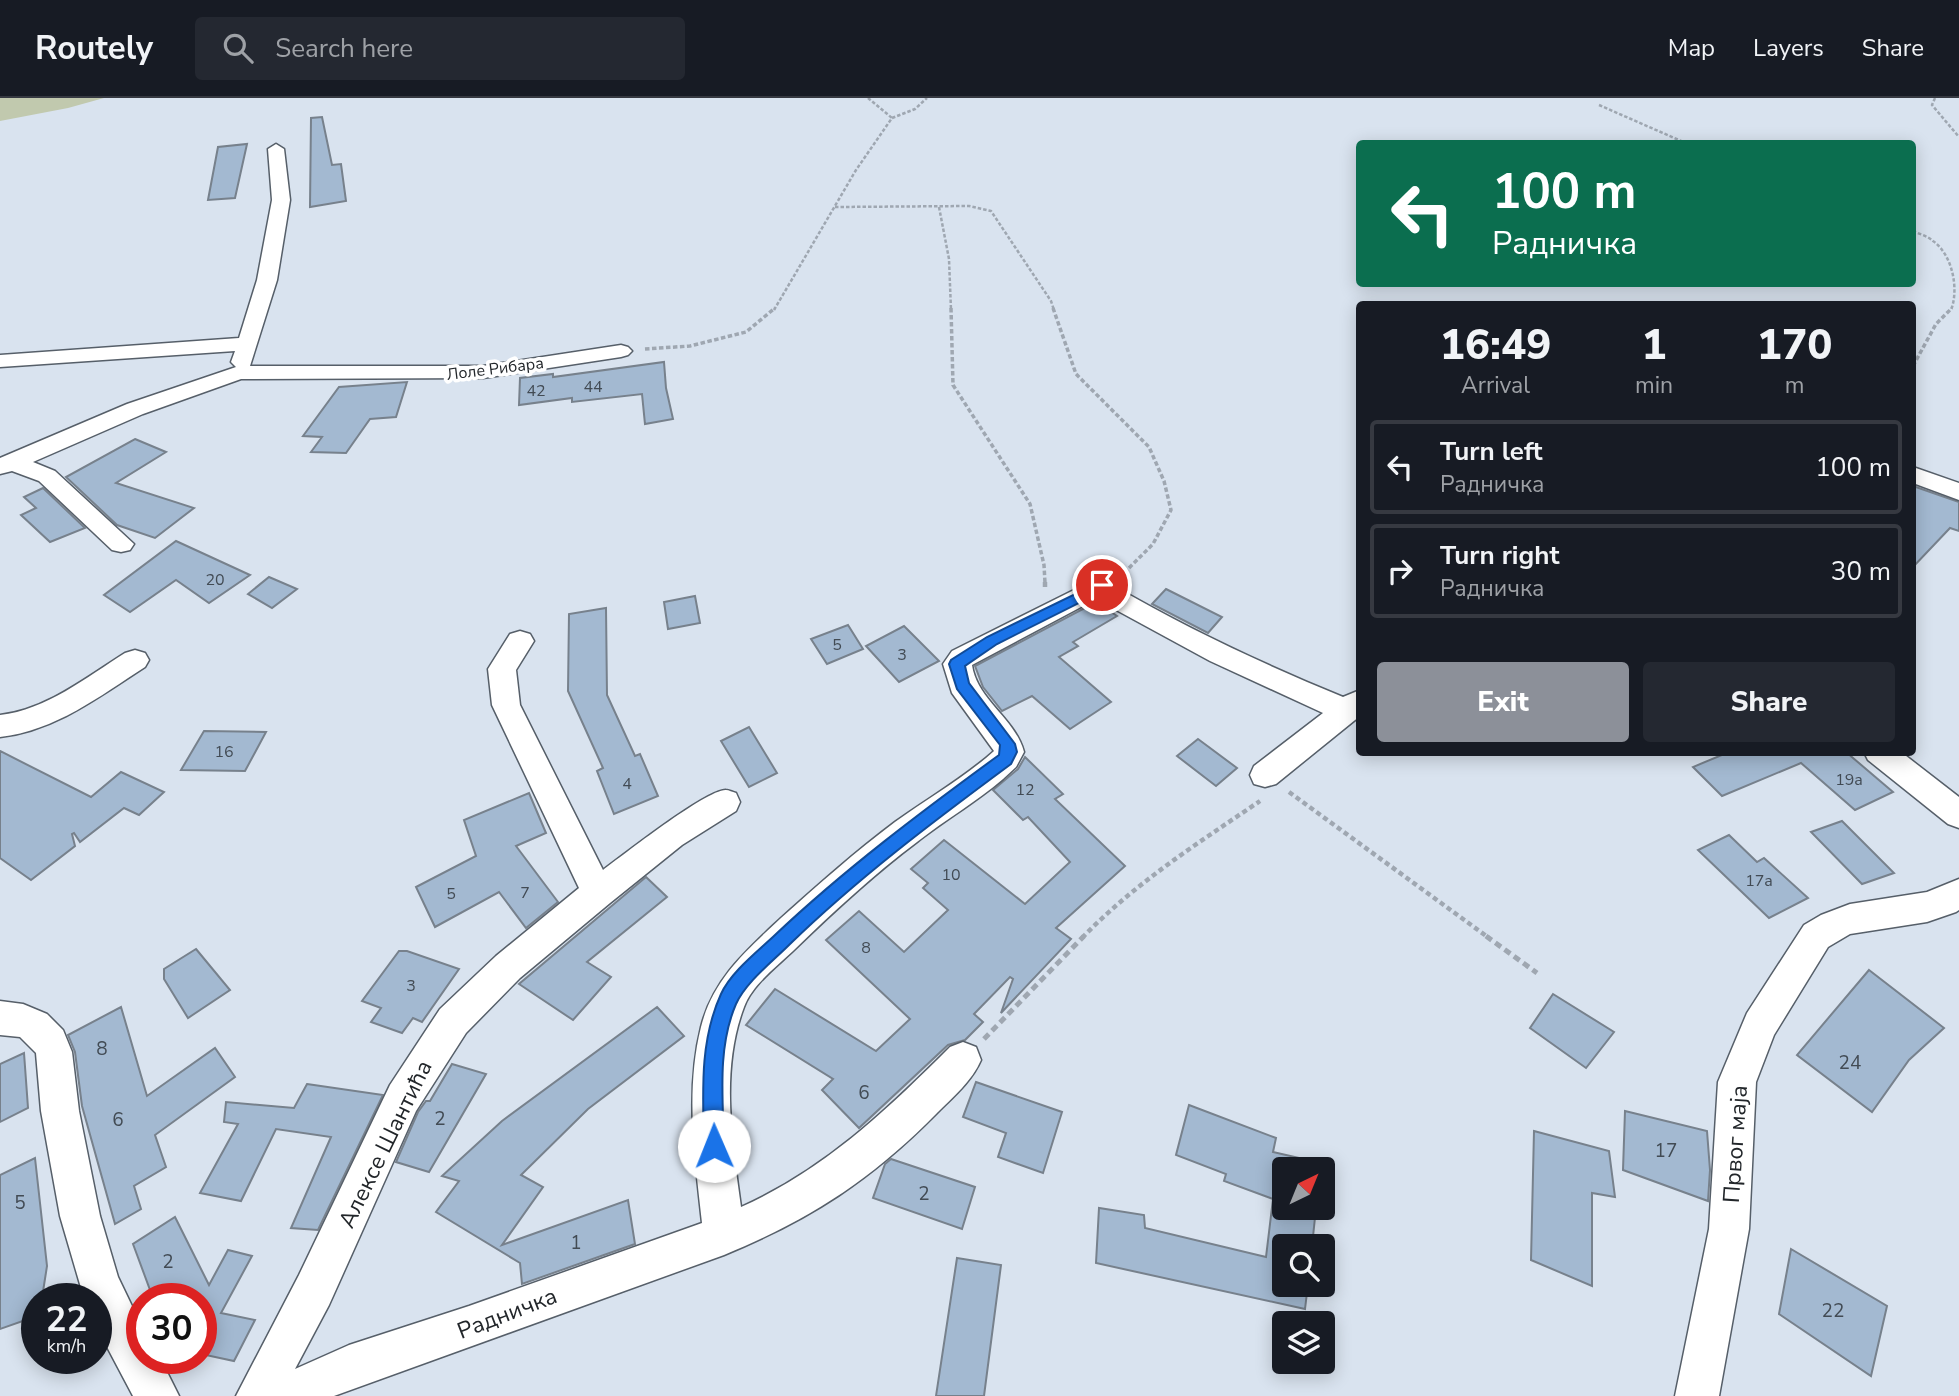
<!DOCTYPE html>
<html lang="en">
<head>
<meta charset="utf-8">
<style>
	:root { --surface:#171b24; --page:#242831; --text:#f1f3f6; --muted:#9ea1a6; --line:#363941; --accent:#8c9099 }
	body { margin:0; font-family:"Nunito Sans",sans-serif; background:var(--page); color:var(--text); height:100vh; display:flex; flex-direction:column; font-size:26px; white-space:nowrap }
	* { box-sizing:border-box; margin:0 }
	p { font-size:23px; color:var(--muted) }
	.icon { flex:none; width:38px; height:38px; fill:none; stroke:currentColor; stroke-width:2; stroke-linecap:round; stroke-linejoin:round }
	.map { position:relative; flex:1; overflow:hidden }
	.sheet { position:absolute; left:1356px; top:203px; width:560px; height:455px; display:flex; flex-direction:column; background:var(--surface); border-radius:7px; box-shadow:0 4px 18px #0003 }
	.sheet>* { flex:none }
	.top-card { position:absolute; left:1356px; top:42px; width:560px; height:147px; border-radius:7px; box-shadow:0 4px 18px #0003; background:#0b6e4f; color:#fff; overflow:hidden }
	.needle { width:46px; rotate:43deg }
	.controls { position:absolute; left:1272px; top:1059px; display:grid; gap:14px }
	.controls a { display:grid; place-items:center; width:63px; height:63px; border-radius:7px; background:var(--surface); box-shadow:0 4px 18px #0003; font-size:35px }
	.speed { position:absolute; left:21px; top:1185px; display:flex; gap:14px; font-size:35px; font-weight:700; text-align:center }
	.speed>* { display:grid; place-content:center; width:91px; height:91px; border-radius:50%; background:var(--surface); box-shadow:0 4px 18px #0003; line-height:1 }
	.speed small { font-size:18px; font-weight:400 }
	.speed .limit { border:10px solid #d22; background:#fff; color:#111 }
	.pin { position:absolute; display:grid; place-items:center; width:60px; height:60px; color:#fff; margin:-30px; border:4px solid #fff; border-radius:50%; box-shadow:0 2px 7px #0007 }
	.me { position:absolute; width:77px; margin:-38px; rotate:359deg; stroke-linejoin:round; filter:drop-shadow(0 0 5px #0008) }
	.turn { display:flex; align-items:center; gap:24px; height:147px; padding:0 21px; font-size:32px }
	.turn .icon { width:91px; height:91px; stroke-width:2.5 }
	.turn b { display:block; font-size:49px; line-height:60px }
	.eta { display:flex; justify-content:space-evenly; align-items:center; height:119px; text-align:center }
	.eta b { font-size:42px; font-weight:800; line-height:49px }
	.cta { display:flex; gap:14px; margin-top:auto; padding:14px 21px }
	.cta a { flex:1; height:80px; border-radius:7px; background:var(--accent); color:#fff; font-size:28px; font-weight:800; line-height:80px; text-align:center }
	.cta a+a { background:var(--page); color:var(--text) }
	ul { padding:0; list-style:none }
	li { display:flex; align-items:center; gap:21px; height:94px; margin:0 14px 10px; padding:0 7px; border:4px solid var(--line); border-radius:7px }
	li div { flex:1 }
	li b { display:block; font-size:26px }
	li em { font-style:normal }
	header { display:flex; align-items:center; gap:42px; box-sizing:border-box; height:98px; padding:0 35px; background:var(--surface); border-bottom:2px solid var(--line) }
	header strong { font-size:33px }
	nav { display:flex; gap:38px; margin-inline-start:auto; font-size:24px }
	.search { width:490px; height:63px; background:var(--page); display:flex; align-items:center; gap:18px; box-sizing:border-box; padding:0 24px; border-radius:7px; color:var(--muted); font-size:26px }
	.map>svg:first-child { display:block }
	.green { fill:#c1c9ae }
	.building { fill:#a3b9d1; stroke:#77818c; stroke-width:2 }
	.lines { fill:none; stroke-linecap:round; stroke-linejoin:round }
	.minor-casing { stroke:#565f69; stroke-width:3 }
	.path-far3 { stroke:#9fa7b1; stroke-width:2.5; stroke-dasharray:3.5 2; stroke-linecap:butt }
	.path-far2 { stroke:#9fa7b1; stroke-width:3.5; stroke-dasharray:4.5 2.5; stroke-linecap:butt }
	.path-far1 { stroke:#9fa7b1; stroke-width:4.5; stroke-dasharray:5 3.5; stroke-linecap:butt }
	.path { stroke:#9fa7b1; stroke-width:5; stroke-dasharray:7 4.5; stroke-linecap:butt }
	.minor { fill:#fff; fill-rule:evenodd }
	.route { fill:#1a73e8; stroke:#114b97; stroke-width:2 }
	.labels { text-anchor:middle; stroke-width:7; stroke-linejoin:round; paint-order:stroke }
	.far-street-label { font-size:16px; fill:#22262a; stroke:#fff }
	.number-label { font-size:16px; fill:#424b54 }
	.near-number-label { font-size:19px; fill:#424b54 }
	.near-street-label { font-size:23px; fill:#22262a; stroke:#fff }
</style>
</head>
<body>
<header>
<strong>Routely</strong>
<div class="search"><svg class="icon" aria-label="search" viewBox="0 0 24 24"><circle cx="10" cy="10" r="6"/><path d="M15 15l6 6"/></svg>Search here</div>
<nav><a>Map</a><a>Layers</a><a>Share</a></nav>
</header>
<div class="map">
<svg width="1959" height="1298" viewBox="0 0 1959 1298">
	<rect width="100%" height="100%" fill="#d9e3ef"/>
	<path class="green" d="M0,0H104L68,10L0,23Z"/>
	<g class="building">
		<path d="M322,19L332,67L341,66L346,103L310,109L311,20Z"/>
		<path d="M247,46L235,100L208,102L218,49Z"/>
		<path d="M664,264L666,290L673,321L645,326L642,296L572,304V300L519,307L520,280L553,276V279Z"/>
		<path d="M407,284L396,319L370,321L346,355L311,354L322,339L303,338L339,289Z"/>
		<path d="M135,341L166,354L116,385L194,410L155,440L117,427L66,379Z"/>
		<path d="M1913,388L1959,404V433L1950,430L1913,469Z"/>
		<path d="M43,390L85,430L50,444L21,417L36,410L24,399Z"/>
		<path d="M176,443L250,477L209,505L176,482L130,514L104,497Z"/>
		<path d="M269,479L297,491L272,510L248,496Z"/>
		<path d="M1166,491L1222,519L1208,535L1152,506Z"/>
		<path d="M695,498L700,525L668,531L664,504Z"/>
		<path d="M1096,504L1117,518L1073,544L1078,548L1059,559L1111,604L1070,631L1032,598L1002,613L983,589L975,568Z"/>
		<path d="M606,510L607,597L635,658L640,656L658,698L614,716L597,673L603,670L568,593L569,516Z"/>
		<path d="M848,527L863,551L827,566L811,541Z"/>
		<path d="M904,528L939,563L899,584L866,548Z"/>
		<path d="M749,629L777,675L749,689L721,643Z"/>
		<path d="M204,633L266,634L245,673L181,672Z"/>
		<path d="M1198,641L1237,670L1216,688L1177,658Z"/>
		<path d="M0,653L91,699L121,674L164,694L139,717L124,710L80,744L74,735L72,736L75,748L31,782L0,760Z"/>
		<path d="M1729,654H1846L1893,694L1855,712L1801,665L1722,698L1693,669Z"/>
		<path d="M1025,659L1063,696L1055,701L1125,768L1056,830L1071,841L1001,915L1013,881L1010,879L974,916L983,924L965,942L948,947L859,1030L822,992L833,981L746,927L775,891L876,953L910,921L826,842L859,813L904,854L948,812L923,790L928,785L911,771L944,742L1025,806L1070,764L1028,719L1023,722L993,692L1018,671Z"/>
		<path d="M529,695L546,735L516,748L558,804L526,830L499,794L435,829L416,789L476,758L464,722Z"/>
		<path d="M1842,723L1894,775L1862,786L1811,734Z"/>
		<path d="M1729,737L1757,764L1764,760L1808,800L1769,820L1698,752Z"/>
		<path d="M646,779L667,799L587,864L611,879L573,922L519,886Z"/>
		<path d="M196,851L230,892L188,920L164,881V871Z"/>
		<path d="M399,853H407L459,871L422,924L413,920L402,935L371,924L381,910L362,903Z"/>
		<path d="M1869,872L1944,930L1909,962L1872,1014L1797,957Z"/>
		<path d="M1553,896L1614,934L1586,970L1530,930Z"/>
		<path d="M121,909L147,998L215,950L235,979L155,1037L166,1069L134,1088L141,1111L115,1126L82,1008L75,954L68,937Z"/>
		<path d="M657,909L684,938L588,1011L521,1077L543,1089L502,1147L628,1102L635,1146L522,1186L520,1165L436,1114L459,1083L442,1078L502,1023Z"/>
		<path d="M24,955L28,1010L0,1024V966Z"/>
		<path d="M452,966L486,976L429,1074L396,1064L418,1014L426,1003H430Z"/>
		<path d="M976,984L1062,1014L1043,1075L998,1059L1006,1035L963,1019Z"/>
		<path d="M307,986L383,997L318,1132L291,1130L331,1039L276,1031L241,1103L200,1095L238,1026L224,1024L226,1004L294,1010Z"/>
		<path d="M1189,1007L1276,1040L1273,1054L1321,1065V1071H1284V1110H1316L1312,1148H1284V1186H1308L1305,1211L1096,1165L1099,1110L1144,1117L1145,1130L1266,1159L1273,1101L1224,1083L1226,1076L1176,1057Z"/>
		<path d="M1625,1013L1707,1033L1710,1072L1708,1103L1623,1072Z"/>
		<path d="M1534,1033L1609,1053L1615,1099L1592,1095V1188L1531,1162Z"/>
		<path d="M35,1060L47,1168L42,1200H37V1218L0,1231V1077Z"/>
		<path d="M891,1061L975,1089L962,1131L873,1100L885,1066Z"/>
		<path d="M175,1119L209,1187L228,1152L252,1158L221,1215L255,1222L234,1263L201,1256V1200H153L133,1146Z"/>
		<path d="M1791,1151L1887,1208L1871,1278L1779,1216Z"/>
		<path d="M957,1160L1001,1167L984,1298H936Z"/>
	</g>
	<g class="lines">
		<defs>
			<g id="minor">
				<path d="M276,46L284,51L290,102L277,182L250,268H483L621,247L628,249L632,253L628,257L621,259L483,280L241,281L143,316L33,364L55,373L134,446L130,452L121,454L112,452L39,383L12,373L0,376V360L127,306L236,269L231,264L235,253L0,269V257L239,240L257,182L272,102L268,51Z"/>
				<path d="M1913,369L1959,385V402L1913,385Z"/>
				<path d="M1102,478L1111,481L1114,488C1188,531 1265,567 1343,599L1360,592V618L1276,686L1265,689L1254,686L1250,677L1254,668L1323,615L1210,563L1096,501L972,567C977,602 1015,620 1024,654L1016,669L1003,681C976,704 945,722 917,744C873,777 832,815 793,853C776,869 752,887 744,909C720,972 732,1044 741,1109C824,1072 886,1013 950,949L963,944L976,949L981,962C972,983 953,999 937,1015C871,1082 811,1121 724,1157L334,1298H236L299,1177L390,987L440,911L496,858L579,790L492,607L488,571L510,536L520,533L530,536L534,543L516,572L520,607L603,772C622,758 707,691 726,692C729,692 732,694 736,695L740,704L736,713L682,747L610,805L520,880L466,935L416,1013L329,1207L295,1271L349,1247L469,1208L702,1125C695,1061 685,993 701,929C713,881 746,853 781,820C818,787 855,754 895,724C928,700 963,681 994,653L952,595L943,566L952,553Z"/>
				<path d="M135,552L145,555L149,562L145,569C100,598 55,633 0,639V617C46,612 87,579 125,555Z"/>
				<path d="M1864,654H1901L1959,699V730L1948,726L1868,662Z"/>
				<path d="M1959,781V812L1956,814L1927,824L1850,836L1828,849L1774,937L1756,984L1749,1131L1719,1298H1675L1709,1131L1718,984L1747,915L1804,827L1821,817L1850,806L1927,794Z"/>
				<path d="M0,903L23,906L47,916L63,932L72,954L79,1013L100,1118L118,1179L142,1229V1260H160L179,1298H133L96,1228V1200H84L60,1118L41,1013L36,955L20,939L0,937Z"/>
			</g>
		</defs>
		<use href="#minor" class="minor-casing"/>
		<g class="path-far3">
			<path d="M868,0L892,20"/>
			<path d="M1935,0L1932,7L1959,39"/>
			<path d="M1599,7L1688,46"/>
			<path d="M892,20L915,11L927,0"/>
			<path d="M835,109L969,108L991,113L1051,203L1054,212"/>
			<path d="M939,109L949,161L951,212"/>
			<path d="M1913,133C1919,136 1928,138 1933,143C1953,157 1959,192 1951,212"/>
			<path d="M774,212L856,72L892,20"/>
		</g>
		<g class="path-far2">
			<path d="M951,210L953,287L1030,406L1044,467L1045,485"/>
			<path d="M1053,210L1076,276L1149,349L1164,383L1171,412L1153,446L1123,476"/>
			<path d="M645,251L690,248L746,234L775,210"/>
			<path d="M1913,268L1936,226L1952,210"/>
		</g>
		<g class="path-far1">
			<path d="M1045,484V490"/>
			<path d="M1289,694L1489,840"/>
			<path d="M1082,840C1135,785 1198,745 1260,703"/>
		</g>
		<g class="path">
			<path d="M1486,838L1537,875"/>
			<path d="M984,941L1084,838"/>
		</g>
		<use href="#minor" class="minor"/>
	</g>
	<path class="route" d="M1102,483L1107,484V491L997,546L965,568L969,585L1015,646L1017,654L1011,666C934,723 858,780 789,847C772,864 746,884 736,906C717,950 723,1001 724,1048L721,1055L714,1058L707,1055L704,1048C703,996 699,944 721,896C731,874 757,854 775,837C845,771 921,714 999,657L1000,647L957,591L949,566L951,562L987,539Z"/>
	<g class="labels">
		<g class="far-street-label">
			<text transform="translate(495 270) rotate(-7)" y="6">Лоле Рибара</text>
		</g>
		<g class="number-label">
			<text x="593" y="294">44</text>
			<text x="536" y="298">42</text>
			<text x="215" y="487">20</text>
			<text x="837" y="552">5</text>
			<text x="902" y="562">3</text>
			<text x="224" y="659">16</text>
			<text x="1849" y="687">19a</text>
			<text x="627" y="691">4</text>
			<text x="1025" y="697">12</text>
			<text x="951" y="782">10</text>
			<text x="1759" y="788">17a</text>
			<text x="525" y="800">7</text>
			<text x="451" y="801">5</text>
			<text x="866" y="855">8</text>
			<text x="411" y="893">3</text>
		</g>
		<g class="near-number-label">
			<text x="102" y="957">8</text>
			<text x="1850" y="971">24</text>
			<text x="864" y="1001">6</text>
			<text x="440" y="1027">2</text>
			<text x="118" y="1028">6</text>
			<text x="1666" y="1059">17</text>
			<text x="924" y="1102">2</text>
			<text x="20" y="1111">5</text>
			<text x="576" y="1151">1</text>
			<text x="168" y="1170">2</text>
			<text x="1833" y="1219">22</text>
		</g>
		<g class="near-street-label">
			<text transform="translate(385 1046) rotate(-64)" y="8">Алексе Шантића</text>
			<text transform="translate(1735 1046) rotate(-86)" y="8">Првог маја</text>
			<text transform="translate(507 1215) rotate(-21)" y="8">Радничка</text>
		</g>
	</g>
</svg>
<div class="controls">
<a><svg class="needle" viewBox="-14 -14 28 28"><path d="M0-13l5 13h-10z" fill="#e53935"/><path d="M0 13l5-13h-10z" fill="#9ea1a6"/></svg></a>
<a><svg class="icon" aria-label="search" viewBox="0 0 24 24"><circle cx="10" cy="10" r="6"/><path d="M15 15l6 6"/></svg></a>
<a><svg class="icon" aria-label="layers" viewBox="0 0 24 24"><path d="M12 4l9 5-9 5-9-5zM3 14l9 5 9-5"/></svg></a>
</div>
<div class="speed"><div>22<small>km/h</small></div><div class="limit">30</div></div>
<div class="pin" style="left:1102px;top:487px;background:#d93025"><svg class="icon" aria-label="arrive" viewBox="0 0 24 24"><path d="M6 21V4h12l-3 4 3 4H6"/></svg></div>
<svg class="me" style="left:714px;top:1048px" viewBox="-20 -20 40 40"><circle r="19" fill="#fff"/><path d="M0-13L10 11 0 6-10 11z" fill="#1a73e8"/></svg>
<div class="top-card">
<div class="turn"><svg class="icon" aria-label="left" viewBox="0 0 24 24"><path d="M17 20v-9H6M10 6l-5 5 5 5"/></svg><div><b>100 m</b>Радничка</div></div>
</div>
<section class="sheet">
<div class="eta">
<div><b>16:49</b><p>Arrival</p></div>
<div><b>1</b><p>min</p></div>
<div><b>170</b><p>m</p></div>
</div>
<ul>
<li><svg class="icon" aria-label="left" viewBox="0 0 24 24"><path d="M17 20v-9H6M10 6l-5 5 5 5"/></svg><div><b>Turn left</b><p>Радничка</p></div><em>100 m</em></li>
<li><svg class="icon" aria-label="right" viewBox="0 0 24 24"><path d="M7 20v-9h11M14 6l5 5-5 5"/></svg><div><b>Turn right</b><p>Радничка</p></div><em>30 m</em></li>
</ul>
<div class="cta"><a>Exit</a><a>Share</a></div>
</section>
</div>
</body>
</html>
